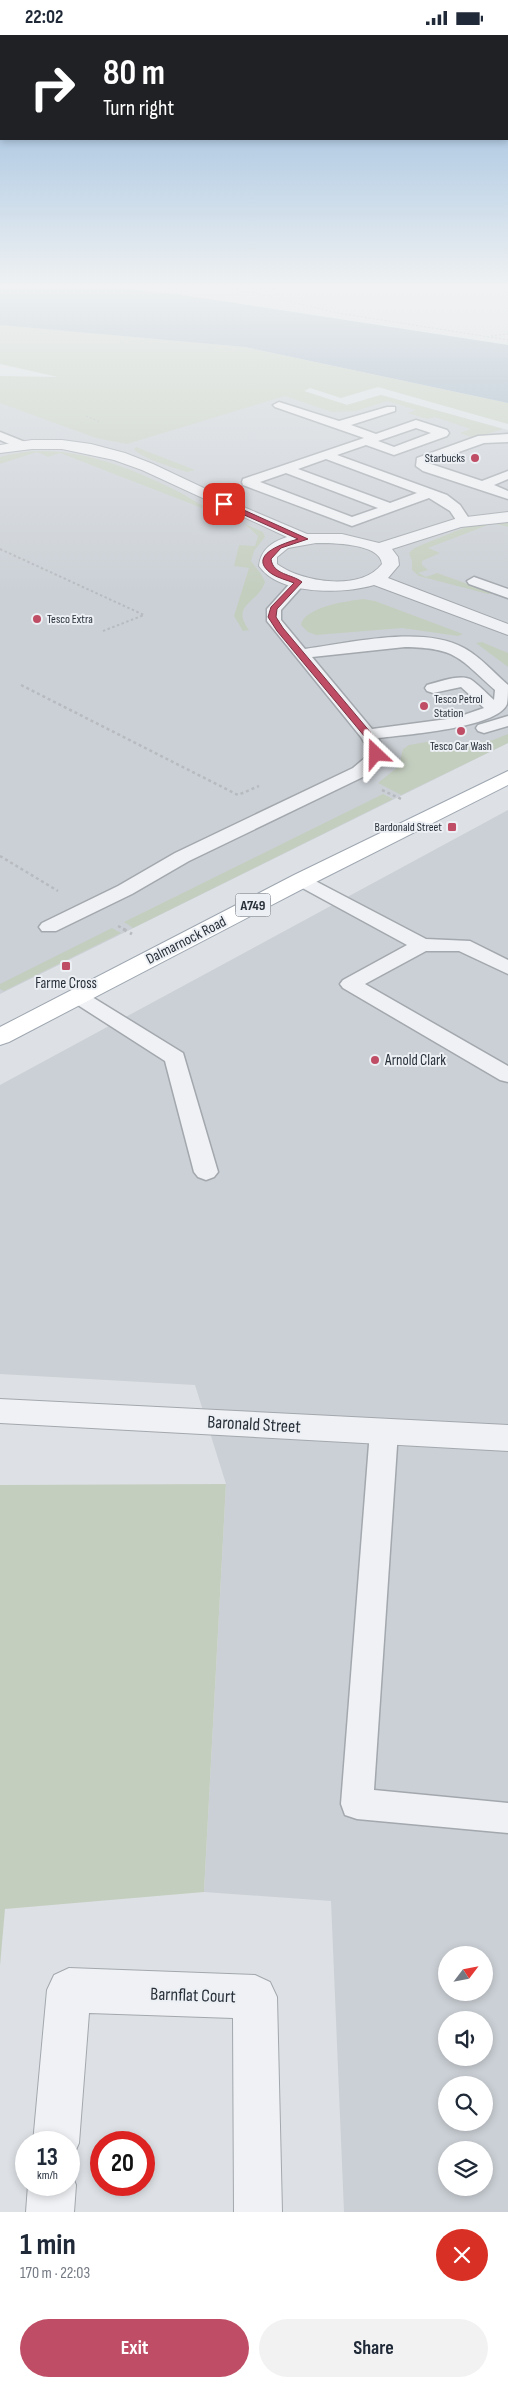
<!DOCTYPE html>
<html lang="en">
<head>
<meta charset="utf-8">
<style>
	:root { --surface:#fff; --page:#f2f2f3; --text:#1f2937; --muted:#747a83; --accent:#bf4d65 }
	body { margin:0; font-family:"Sofia Sans Condensed",sans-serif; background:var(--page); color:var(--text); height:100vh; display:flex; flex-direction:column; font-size:19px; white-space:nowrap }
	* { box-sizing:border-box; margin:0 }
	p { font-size:16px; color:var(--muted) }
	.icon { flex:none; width:28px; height:28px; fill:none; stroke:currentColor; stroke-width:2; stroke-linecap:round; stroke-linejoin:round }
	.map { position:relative; height:2177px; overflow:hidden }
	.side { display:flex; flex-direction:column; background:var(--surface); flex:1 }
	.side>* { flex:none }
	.banner { position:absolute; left:0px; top:0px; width:509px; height:105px; box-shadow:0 2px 8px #0003; background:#202124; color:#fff; overflow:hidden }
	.needle { width:32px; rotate:58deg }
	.buttons { position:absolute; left:438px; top:1911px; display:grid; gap:10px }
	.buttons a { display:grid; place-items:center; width:55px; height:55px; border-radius:50%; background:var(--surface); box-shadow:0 2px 8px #0003; font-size:25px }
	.speed { position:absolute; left:15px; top:2096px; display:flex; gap:10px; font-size:25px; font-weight:700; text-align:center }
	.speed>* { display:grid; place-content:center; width:65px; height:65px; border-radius:50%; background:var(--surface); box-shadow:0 2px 8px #0003; line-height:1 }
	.speed small { font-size:12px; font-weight:400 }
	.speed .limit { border:8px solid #d22; background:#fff; color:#111 }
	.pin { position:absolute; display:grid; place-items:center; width:42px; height:42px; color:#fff; margin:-21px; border-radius:10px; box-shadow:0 2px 8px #0006 }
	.me { position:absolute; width:55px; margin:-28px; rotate:337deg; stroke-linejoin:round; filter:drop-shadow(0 0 4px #0008) }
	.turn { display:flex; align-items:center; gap:18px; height:105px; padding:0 20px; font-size:22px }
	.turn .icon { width:65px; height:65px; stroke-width:2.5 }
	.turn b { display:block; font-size:35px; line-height:42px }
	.round { display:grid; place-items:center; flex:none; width:52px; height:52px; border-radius:26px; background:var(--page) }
	.headline { display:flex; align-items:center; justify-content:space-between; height:85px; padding:0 20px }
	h1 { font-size:30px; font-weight:700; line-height:38px }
	.cta { display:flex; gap:10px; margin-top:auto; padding:10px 20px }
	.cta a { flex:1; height:58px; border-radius:30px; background:var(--accent); color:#fff; font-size:20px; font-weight:700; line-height:58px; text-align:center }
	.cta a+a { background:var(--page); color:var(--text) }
	.status { display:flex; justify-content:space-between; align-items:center; height:35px; padding:0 25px; background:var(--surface); direction:ltr }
	.status svg { height:14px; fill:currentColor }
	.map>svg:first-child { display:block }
	.built { fill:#cbd0d6; fill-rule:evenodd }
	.green { fill:#c4cebf }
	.water { fill:#9bb0c2 }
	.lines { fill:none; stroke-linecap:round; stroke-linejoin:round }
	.lane-casing { stroke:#a3a8ae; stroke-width:3 }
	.street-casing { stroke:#a3a8ae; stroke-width:2 }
	.primary-casing { stroke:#9ea6b0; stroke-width:2 }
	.path-far3 { stroke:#b7bbc0; stroke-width:1; stroke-dasharray:2 2; stroke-linecap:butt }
	.path-far2 { stroke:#b7bbc0; stroke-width:2; stroke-dasharray:2.5 2.5; stroke-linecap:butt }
	.path-far1 { stroke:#b7bbc0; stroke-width:2.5; stroke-dasharray:3 3; stroke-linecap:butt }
	.path { stroke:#b7bbc0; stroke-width:3; stroke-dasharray:4 4; stroke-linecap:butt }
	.lane { fill:#eff1f4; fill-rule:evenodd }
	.street { fill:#eff1f4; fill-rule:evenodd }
	.primary { fill:#fff; fill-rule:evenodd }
	.route { fill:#bf4d65; stroke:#7c3242 }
	.poi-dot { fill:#bf4d65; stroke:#eceff3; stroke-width:2 }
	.labels { text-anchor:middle; stroke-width:4; stroke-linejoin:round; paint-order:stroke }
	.far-poi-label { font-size:12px; fill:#28303a; stroke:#eceff3; text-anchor:end }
	.shield { fill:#eceff3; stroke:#636972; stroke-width:1 }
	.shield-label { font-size:14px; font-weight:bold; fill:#28303a }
	.street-label { font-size:15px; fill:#28303a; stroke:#eceff3 }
	.poi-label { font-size:15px; fill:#28303a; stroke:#eceff3 }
	.near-street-label { font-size:18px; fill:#28303a; stroke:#eceff3 }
</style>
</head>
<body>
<div class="status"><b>22:02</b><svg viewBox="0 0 49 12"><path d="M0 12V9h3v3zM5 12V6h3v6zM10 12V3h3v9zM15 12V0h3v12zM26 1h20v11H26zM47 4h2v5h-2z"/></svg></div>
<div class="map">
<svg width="508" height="2177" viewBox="0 0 508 2177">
	<rect width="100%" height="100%" fill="#dde1e5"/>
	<g class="built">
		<path d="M228,332L347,370L381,360L508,395V708L0,959V410L8,406L0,408V360Z"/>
		<path d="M508,775V2177H344L331,1866L204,1857L226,1449L195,1350L0,1339V1050ZM446,1920H484V1958H446ZM446,1985H484V2022H446ZM446,2050H484V2088H446ZM446,2115H484V2152H446Z"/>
	</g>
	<g class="green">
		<path d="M0,290L245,312L508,368V389L378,352L341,363L310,353L304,356L347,370L381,360L503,394L474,403L460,398L471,394L435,382L427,384L408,378L416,375L387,366L356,376L332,377L285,361L127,409L96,403L0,368V341L58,342L0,329Z"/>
		<path d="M136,412L195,435L187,437C175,433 140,423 134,414Z"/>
		<path d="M37,417L0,429V422C61,404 125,430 179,457C188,461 196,468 206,472L202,473L60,418L48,422Z"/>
		<path d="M499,487L508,488V492L493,488L428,513L440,518L422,526V530L428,535L418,538L426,542L437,538L493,558L488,559L419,541L412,535V526L409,518L414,513L471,490Z"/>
		<path d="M245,489L263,497L265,502L254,516L251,526L261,539L265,547C258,569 230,569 249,595L243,596L234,581L249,533L234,531L239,510L255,511L258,501Z"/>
		<path d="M363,564L375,566L463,599L458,601L402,593L316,600L308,597L301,590C304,572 347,566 363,564Z"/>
		<path d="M482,607L508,618V632L476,608Z"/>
		<path d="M508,699V708L401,760L378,748L399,731L403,714L409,710L432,706L438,714L493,705Z"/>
		<path d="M383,759L393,764L133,893L124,887Z"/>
		<path d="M112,893L121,898L4,956L0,954V949Z"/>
		<path d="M226,1449L204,1857L5,1874L0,1931V1450Z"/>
	</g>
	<path class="water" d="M0,253H116L176,259L508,310V368L245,312L0,290Z"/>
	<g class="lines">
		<defs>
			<g id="lane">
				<path d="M279,367L339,386L387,372H395V376L351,390L376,399L416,385L447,395L449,398L447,401L394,420L366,410L337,420L447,460L460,470L470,485L468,488H458L450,476L429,463L352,491L243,450L242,447L243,444L364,403L275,372L273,370ZM416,393L431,398L394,412L378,406ZM326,424L417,458L390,468L298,434ZM286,438L378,473L352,482L260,447Z"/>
				<path d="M0,397L25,407L27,410L21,414L0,405Z"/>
				<path d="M508,399V407L484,408L428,428L482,446L508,436V444L494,450L508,456V464L423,436L416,431L417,423L478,401Z"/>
				<path d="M474,542L508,554V563L469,549L467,546Z"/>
				<path d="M299,543L306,547L281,575V585L305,614C351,608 422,590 464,613C481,622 494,638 508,650C508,656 508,664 507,669C498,693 403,700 378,703L384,714L380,728L365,741L189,826L132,859L56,896H42L39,892L42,888L118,851L175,818L353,733L366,722L368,714L361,702L267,586V574L294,544ZM405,612C457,613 459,623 495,655L494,665C486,658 478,649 470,644C460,639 438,647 427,650L425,653L427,656L433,658L461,652L484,673L455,683L372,694L312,622Z"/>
				<path d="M508,681V691L484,698L478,696L476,693L478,690Z"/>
				<path d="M302,839L426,904L470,906L508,925V939L459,916H426L365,949L508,1031V1047L500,1045L343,953L340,949L343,945L407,910L295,849L293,845L295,841Z"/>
				<path d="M77,955L84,957L183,1018L218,1137L214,1142L206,1145L198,1142L194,1137L165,1026L70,965L67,961L70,957Z"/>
				<path d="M384,1386L394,1389L398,1396L374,1755L508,1768V1798L357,1784L345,1780L341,1769L370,1396L374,1389Z"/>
			</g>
			<g id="street">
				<path d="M32,405H62L91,409L125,418L153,429L246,473L307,499H342L379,508L458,483L508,477V487L461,492L392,514L398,522L399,530L388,543L508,589V600L374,550C344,559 280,561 259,531C261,514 272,507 287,502L142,435L114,425L62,414H32L0,418V410ZM316,508C332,508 380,508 382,529C361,557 301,547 277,529V522L288,513Z"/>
				<path d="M0,1364L508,1390V1416L0,1388Z"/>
				<path d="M69,1933L255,1940L270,1947L277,1962L282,2177H234L233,1983L89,1978L79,2108L72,2124L69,2126V2108H33L47,1955L54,1940Z"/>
				<path d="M69,2133L76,2150L74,2177H26L28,2150H69Z"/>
			</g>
			<path id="primary" d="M508,736V750L310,850L9,1007L0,1010V992L294,840Z"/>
		</defs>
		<use href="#lane" class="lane-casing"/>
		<use href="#street" class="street-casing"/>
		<use href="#primary" class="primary-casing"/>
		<g class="path-far3">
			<path d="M232,253L338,278L508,305"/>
			<path d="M268,261L275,253"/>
			<path d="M491,301L508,299"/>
			<path d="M86,381L100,387"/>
		</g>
		<path class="path-far2" d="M0,514L144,580L103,596"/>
		<g class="path-far1">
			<path d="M21,650L238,760L259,751"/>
			<path d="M382,755L401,764"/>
			<path d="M0,821L58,856"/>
			<path d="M118,891L126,895"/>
		</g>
		<path class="path" d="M123,894L132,899"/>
		<use href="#lane" class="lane"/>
		<use href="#street" class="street"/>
		<use href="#primary" class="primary"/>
	</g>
	<linearGradient id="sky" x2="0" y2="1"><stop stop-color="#89b2d9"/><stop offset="0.45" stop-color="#f0f2f3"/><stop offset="1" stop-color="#f0f2f3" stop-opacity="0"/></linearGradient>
	<rect width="508" height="557" fill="url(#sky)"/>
	<path class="route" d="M222,467H226L308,504L281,513L271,524C273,540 292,539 302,547L277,574L276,582L283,593L371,698L379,708V721H372L370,709L365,702L277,596L268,582L271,572L294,548C287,545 278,543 272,539C245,520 285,508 298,504L222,470Z"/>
	<g class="poi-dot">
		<circle cx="475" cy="423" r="5"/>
		<circle cx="37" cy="584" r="5"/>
		<circle cx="424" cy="671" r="5"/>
		<circle cx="461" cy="696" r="5"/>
		<rect x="447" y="787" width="10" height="10" rx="2.5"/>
		<rect x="61" y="926" width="10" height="10" rx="2.5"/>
		<circle cx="375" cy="1025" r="5"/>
	</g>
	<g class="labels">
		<g class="far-poi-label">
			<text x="465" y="427">Starbucks</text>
			<text x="47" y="588" text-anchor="start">Tesco Extra</text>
			<text x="434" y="668" text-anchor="start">Tesco Petrol<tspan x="434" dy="14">Station</tspan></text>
			<text x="461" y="715" text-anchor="middle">Tesco Car Wash</text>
			<text x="442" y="796">Bardonald Street</text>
		</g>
		<rect class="shield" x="235.5" y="858.5" width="35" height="23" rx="4"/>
		<g class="shield-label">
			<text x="253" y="875">A749</text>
		</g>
		<g class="street-label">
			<text transform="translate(186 905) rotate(-27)" y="5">Dalmarnock Road</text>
		</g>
		<g class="poi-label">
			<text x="66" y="953">Farme Cross</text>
			<text x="385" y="1030" text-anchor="start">Arnold Clark</text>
		</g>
		<g class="near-street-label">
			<text transform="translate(254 1389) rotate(3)" y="6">Baronald Street</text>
			<text transform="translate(193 1960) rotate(2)" y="6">Barnflat Court</text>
		</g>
	</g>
</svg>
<div class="buttons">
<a><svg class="needle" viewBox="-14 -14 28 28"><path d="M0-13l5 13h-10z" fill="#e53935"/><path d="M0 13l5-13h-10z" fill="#747a83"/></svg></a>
<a><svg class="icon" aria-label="sound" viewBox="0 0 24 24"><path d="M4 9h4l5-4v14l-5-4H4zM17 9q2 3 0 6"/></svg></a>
<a><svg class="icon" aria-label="search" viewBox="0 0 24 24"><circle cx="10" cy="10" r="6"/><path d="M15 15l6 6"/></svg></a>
<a><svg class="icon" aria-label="layers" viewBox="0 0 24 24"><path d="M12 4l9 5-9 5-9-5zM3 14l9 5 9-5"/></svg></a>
</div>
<div class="speed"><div>13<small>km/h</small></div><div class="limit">20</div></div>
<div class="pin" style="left:224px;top:469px;background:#d93025"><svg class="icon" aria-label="arrive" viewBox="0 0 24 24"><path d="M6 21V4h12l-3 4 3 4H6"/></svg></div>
<svg class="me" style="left:376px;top:719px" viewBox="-20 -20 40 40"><path d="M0-17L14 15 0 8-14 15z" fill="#bf4d65" stroke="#fff" stroke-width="4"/></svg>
<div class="banner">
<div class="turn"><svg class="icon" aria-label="right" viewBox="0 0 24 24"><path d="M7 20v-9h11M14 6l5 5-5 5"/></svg><div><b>80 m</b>Turn right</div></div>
</div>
</div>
<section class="side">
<div class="headline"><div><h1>1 min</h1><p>170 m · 22:03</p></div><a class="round" style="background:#d93025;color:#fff"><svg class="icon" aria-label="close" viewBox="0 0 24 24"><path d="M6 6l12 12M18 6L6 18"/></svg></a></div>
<div class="cta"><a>Exit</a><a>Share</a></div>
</section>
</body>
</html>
